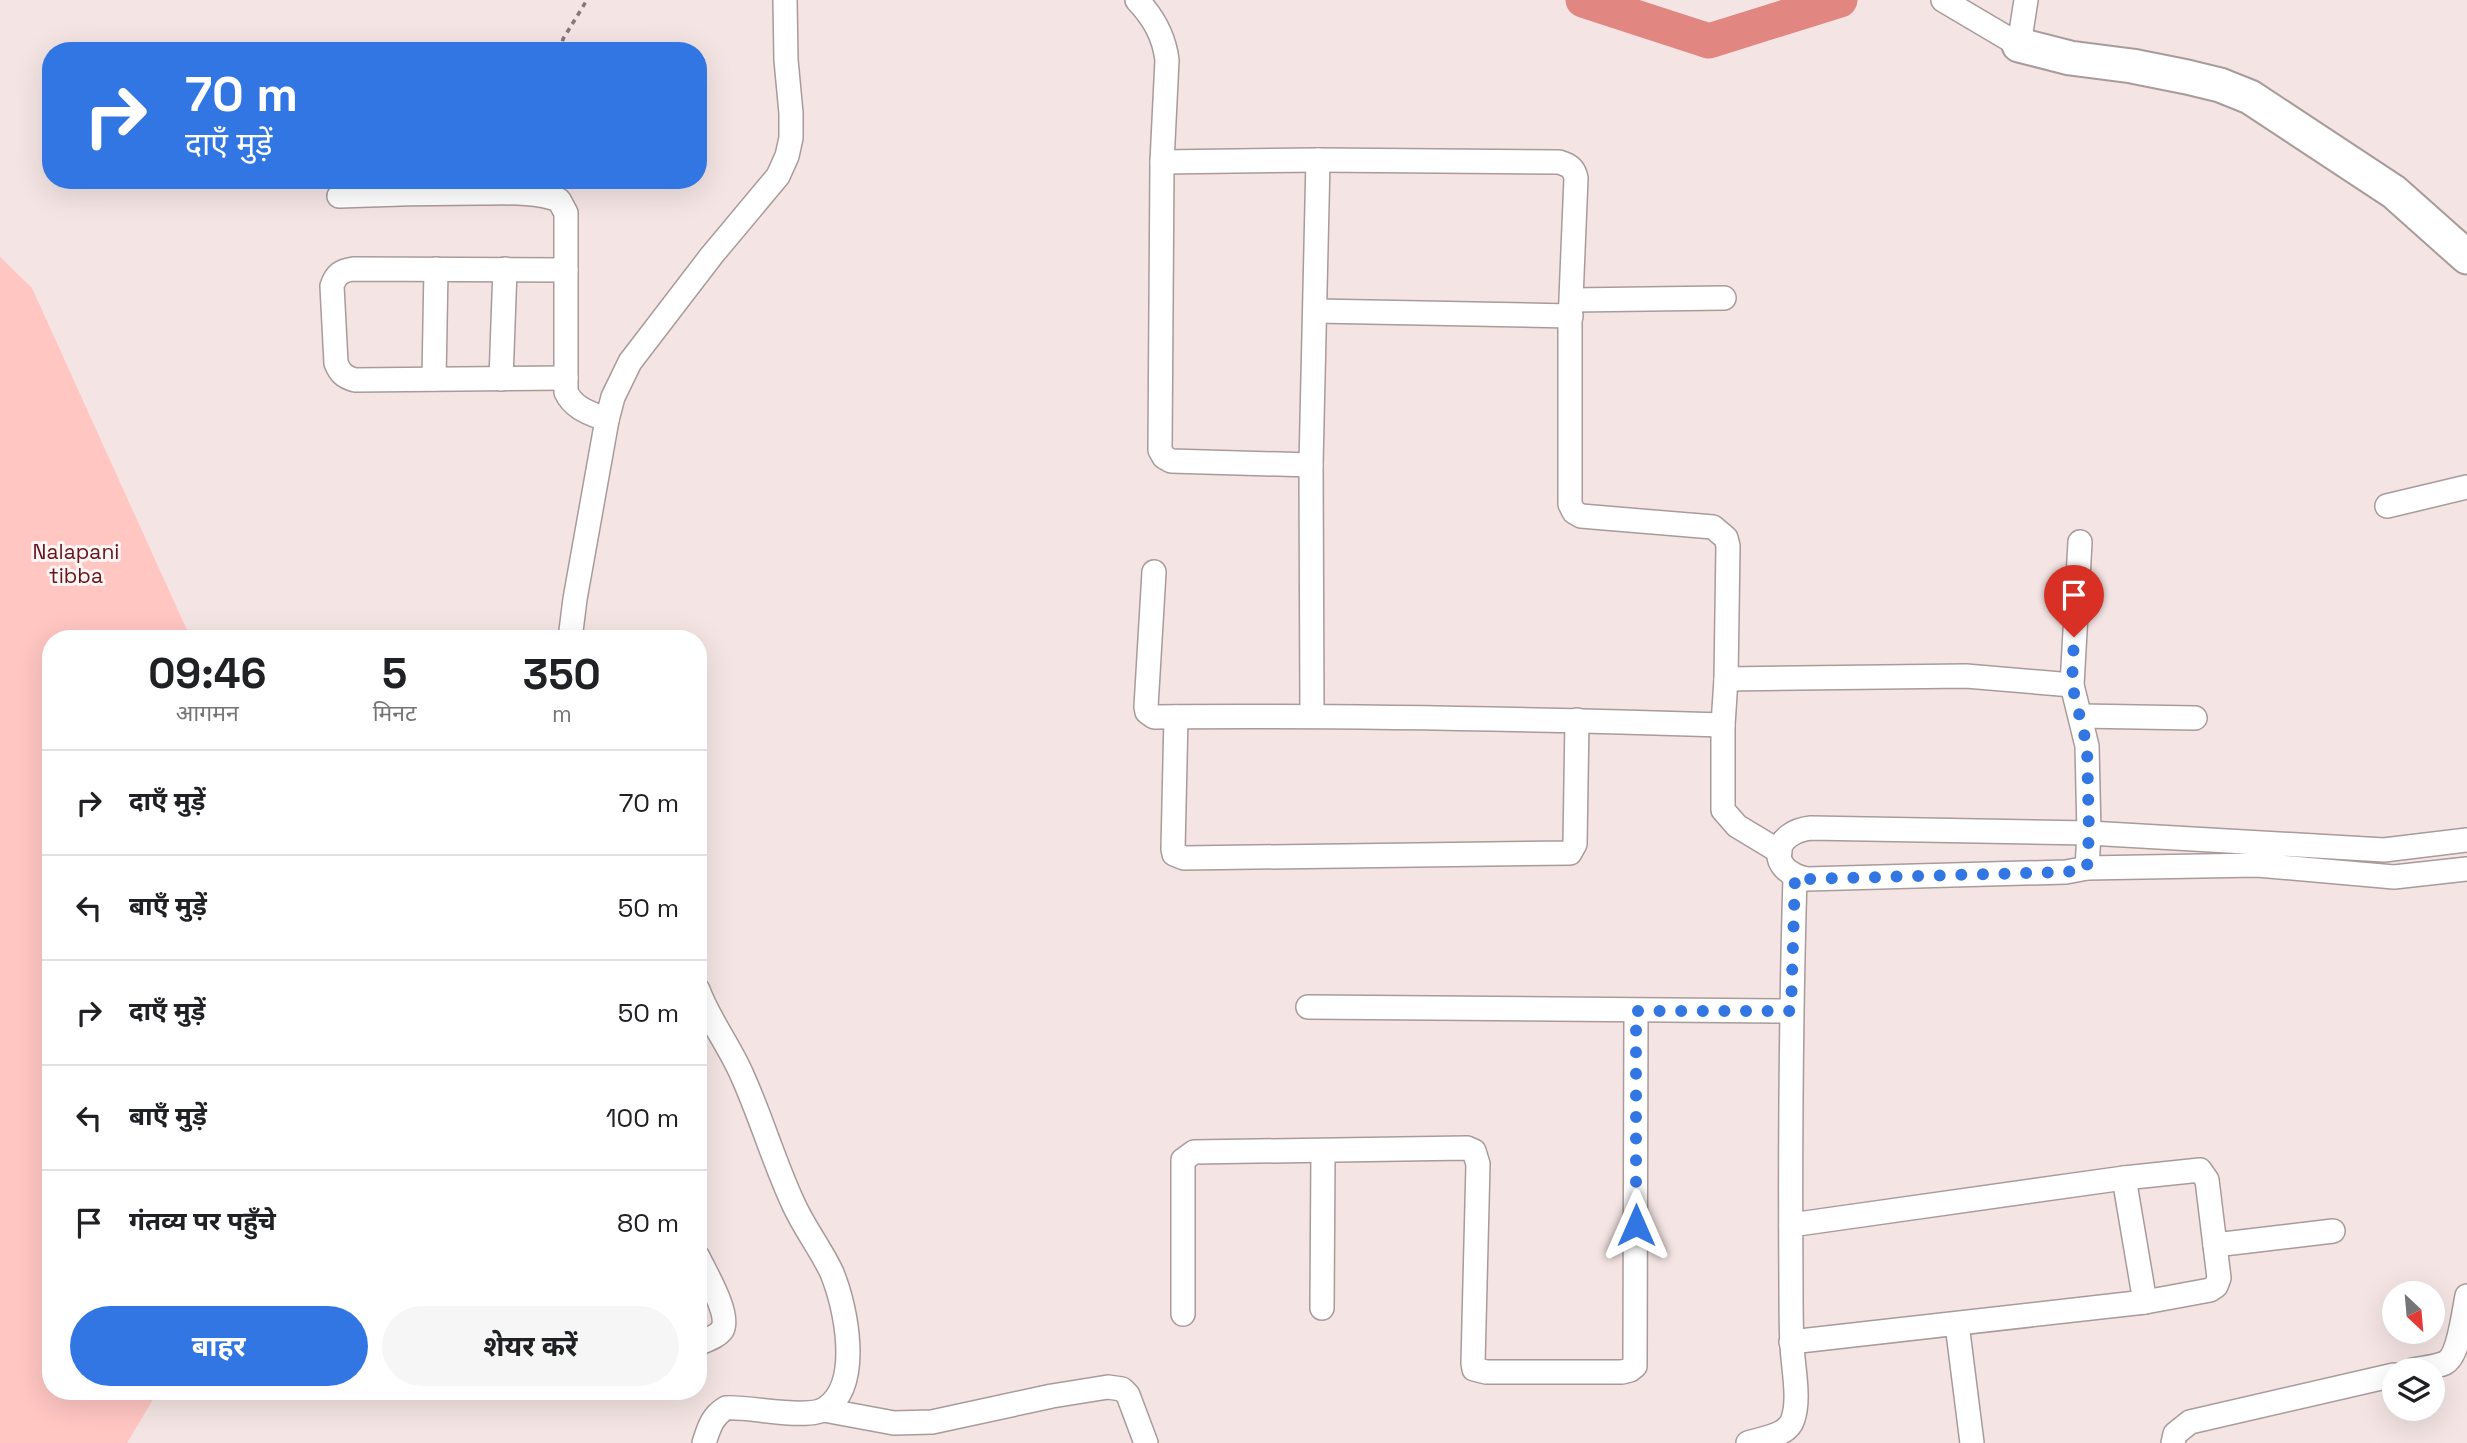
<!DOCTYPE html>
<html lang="hi">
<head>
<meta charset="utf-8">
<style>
	:root { --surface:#fff; --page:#f6f6f6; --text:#202124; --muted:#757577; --line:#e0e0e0; --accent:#3276e4 }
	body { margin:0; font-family:"Space Grotesk","Noto Sans Devanagari",sans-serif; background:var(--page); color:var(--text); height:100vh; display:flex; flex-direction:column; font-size:26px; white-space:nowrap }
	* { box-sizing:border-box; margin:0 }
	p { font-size:23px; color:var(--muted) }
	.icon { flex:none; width:38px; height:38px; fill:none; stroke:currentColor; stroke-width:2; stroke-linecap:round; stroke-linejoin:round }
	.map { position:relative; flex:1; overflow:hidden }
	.side { position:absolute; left:42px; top:630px; width:665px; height:770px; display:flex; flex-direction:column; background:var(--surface); border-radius:28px; box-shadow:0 7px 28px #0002 }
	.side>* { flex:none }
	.guide { position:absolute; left:42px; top:42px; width:665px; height:147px; border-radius:28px; box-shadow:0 7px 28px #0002; background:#3276e4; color:#fff; overflow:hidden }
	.needle { width:46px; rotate:154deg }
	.tools { position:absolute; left:2382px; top:1281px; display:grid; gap:14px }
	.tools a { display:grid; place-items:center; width:63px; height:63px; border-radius:50%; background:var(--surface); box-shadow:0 7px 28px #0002; font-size:35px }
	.pin { position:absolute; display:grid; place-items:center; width:60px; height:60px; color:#fff; margin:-72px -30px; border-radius:50% 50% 50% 0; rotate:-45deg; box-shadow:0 0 7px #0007 }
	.pin .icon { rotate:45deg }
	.me { position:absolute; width:77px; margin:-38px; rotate:0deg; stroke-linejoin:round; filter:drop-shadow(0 0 5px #0008) }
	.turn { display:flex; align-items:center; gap:24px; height:147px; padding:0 28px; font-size:32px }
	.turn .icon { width:91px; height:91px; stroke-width:2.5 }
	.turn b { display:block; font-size:49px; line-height:60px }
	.eta { display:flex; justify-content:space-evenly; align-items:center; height:119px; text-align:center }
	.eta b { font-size:42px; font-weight:700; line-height:49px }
	.cta { display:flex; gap:14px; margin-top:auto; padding:14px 28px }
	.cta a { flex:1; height:80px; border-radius:42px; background:var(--accent); color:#fff; font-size:28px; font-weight:700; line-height:80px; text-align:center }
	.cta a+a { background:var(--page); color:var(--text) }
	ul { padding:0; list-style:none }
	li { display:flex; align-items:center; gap:21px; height:105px; padding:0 28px; border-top:2px solid var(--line) }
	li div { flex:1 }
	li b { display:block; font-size:26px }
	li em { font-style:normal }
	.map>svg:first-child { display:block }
	.green { fill:#ffc6c2 }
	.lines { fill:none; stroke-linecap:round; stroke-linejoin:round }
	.river { stroke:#e28682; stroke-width:35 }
	.street-casing { stroke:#a99b9a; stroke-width:26 }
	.secondary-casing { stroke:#a99b9a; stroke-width:37 }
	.path { stroke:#827877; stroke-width:3.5; stroke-dasharray:5 5; stroke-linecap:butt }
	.street { stroke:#fff; stroke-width:23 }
	.secondary { stroke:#fff; stroke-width:33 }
	.route { stroke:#3276e4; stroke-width:12; stroke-dasharray:0 21.6 }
	.labels { text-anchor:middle; stroke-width:6; stroke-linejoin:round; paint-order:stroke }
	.park-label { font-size:21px; fill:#67151a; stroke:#fdf4f4 }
</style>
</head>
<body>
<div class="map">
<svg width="2467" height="1443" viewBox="0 0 2467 1443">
	<rect width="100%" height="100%" fill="#f4e5e4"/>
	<path class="green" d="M0,257L32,288L191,639H51V1391H158L127,1443H0Z"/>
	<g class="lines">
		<path class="river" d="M1583,0L1709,41L1840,0"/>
		<defs>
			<g id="street">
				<path d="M1137,0C1154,18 1164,36 1167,60L1162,162L1160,450L1164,457L1171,461L1311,465"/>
				<path d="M1943,0L2019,45L2026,0"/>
				<path d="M1162,162L1318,160L1559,162C1569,165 1574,168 1576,178L1570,323V504L1574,512L1581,516L1713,527L1726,538L1728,546L1726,679L1723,725V810L1737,826L1780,852"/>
				<path d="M339,196C386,194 432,193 479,193C505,193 535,191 559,200L566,213V392C574,409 590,413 607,420"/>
				<path d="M566,270L353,269C341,271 336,274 332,286L336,363C340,373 344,377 355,380L566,378"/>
				<path d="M1572,300L1724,298"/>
				<path d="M1316,311L1571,316"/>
				<path d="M434,379L436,269"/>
				<path d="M501,379L505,269"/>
				<path d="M2387,506L2467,487"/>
				<path d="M2080,542L2072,685L2087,746L2089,833L2087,868"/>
				<path d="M1154,572L1146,707L1147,712L1154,717C1344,715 1533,719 1723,725"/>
				<path d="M570,639L575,599L607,420L613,397L630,362L712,255L778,176L787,156L791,138V113L786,60L785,0"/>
				<path d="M1726,679L1966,676L2072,685"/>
				<path d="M1312,716L1311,465L1318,160"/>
				<path d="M2081,716L2195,718"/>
				<path d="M1176,717L1173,849L1174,854L1184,858L1570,853L1575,844L1577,720"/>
				<path d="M2467,840L2384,850L2089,833L1811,828C1773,832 1765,870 1807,879L2066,872L2087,868L2257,865L2394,877L2467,869"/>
				<path d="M698,990C709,1020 729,1045 742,1075C761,1117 774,1162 793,1203C804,1228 821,1249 832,1273C846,1307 862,1384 826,1408C809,1421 750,1406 726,1408C712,1416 709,1428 704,1443"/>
				<path d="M1308,1007L1791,1011"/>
				<path d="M2124,1178L2145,1302"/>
				<path d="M1791,1225L2124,1178L2200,1170L2207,1180L2219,1278L2216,1286L2210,1290L2145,1302L1791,1342"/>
				<path d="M2215,1245L2333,1231"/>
				<path d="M698,1257C705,1272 731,1315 722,1330C717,1337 706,1340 698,1344"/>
				<path d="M1322,1308L1323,1152"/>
				<path d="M1183,1314V1160L1194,1152L1467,1148L1474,1151L1478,1164L1473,1363L1474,1369L1486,1372H1622L1630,1370L1635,1366V1359L1636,1011"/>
				<path d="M1957,1324L1972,1443"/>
				<path d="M2413,1370C2423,1368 2436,1367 2445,1363C2459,1356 2464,1310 2467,1296"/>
				<path d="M824,1410L894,1423L932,1422L1052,1396L1108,1387L1122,1389L1128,1395L1146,1443"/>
				<path d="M1748,1443C1763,1438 1788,1436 1793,1419C1800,1398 1793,1368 1792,1345C1791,1326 1791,1306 1791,1287C1790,1150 1791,1013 1795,877"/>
				<path d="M2173,1443L2175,1434L2190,1422L2394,1375"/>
			</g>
			<path id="secondary" d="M2019,45L2070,58L2132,66L2187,77L2220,85L2250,97L2394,192L2467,257"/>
		</defs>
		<use href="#street" class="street-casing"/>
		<use href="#secondary" class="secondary-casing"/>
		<path class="path" d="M560,51L563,39L587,0"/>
		<use href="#street" class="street"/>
		<use href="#secondary" class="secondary"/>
	</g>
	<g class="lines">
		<path class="route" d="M1636,1225V1011H1791L1795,877L1807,879L2066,872L2087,868L2089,833L2087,746L2072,685L2074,637"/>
	</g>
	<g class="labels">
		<g class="park-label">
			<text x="76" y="559">Nalapani<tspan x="76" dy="24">tibba</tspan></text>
		</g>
	</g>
</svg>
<div class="tools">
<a><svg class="needle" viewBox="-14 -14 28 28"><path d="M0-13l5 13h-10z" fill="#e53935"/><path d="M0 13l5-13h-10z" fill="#757577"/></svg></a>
<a><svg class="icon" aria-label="layers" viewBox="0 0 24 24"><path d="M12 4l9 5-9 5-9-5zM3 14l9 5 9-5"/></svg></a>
</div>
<div class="pin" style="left:2074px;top:637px;background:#d93025"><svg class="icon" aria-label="arrive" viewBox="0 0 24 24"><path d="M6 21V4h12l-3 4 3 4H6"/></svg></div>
<svg class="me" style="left:1636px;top:1225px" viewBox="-20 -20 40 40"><path d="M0-17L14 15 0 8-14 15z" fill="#3276e4" stroke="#fff" stroke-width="4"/></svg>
<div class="guide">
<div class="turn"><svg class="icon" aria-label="right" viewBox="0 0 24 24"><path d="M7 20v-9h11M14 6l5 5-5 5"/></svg><div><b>70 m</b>दाएँ मुड़ें</div></div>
</div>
<section class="side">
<div class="eta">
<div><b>09:46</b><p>आगमन</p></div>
<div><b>5</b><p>मिनट</p></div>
<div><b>350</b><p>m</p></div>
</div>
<ul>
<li><svg class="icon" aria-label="right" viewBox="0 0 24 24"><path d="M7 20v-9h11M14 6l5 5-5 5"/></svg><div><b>दाएँ मुड़ें</b></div><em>70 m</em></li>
<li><svg class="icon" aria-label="left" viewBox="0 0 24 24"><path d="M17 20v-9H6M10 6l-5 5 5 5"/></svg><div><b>बाएँ मुड़ें</b></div><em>50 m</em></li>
<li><svg class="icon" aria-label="right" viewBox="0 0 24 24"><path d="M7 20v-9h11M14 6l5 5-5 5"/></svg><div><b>दाएँ मुड़ें</b></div><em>50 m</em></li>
<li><svg class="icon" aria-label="left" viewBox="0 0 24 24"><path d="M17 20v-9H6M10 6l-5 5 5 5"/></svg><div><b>बाएँ मुड़ें</b></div><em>100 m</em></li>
<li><svg class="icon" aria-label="arrive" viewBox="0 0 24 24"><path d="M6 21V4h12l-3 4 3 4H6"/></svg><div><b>गंतव्य पर पहुँचे</b></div><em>80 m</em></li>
</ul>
<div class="cta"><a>बाहर</a><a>शेयर करें</a></div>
</section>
</div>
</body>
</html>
